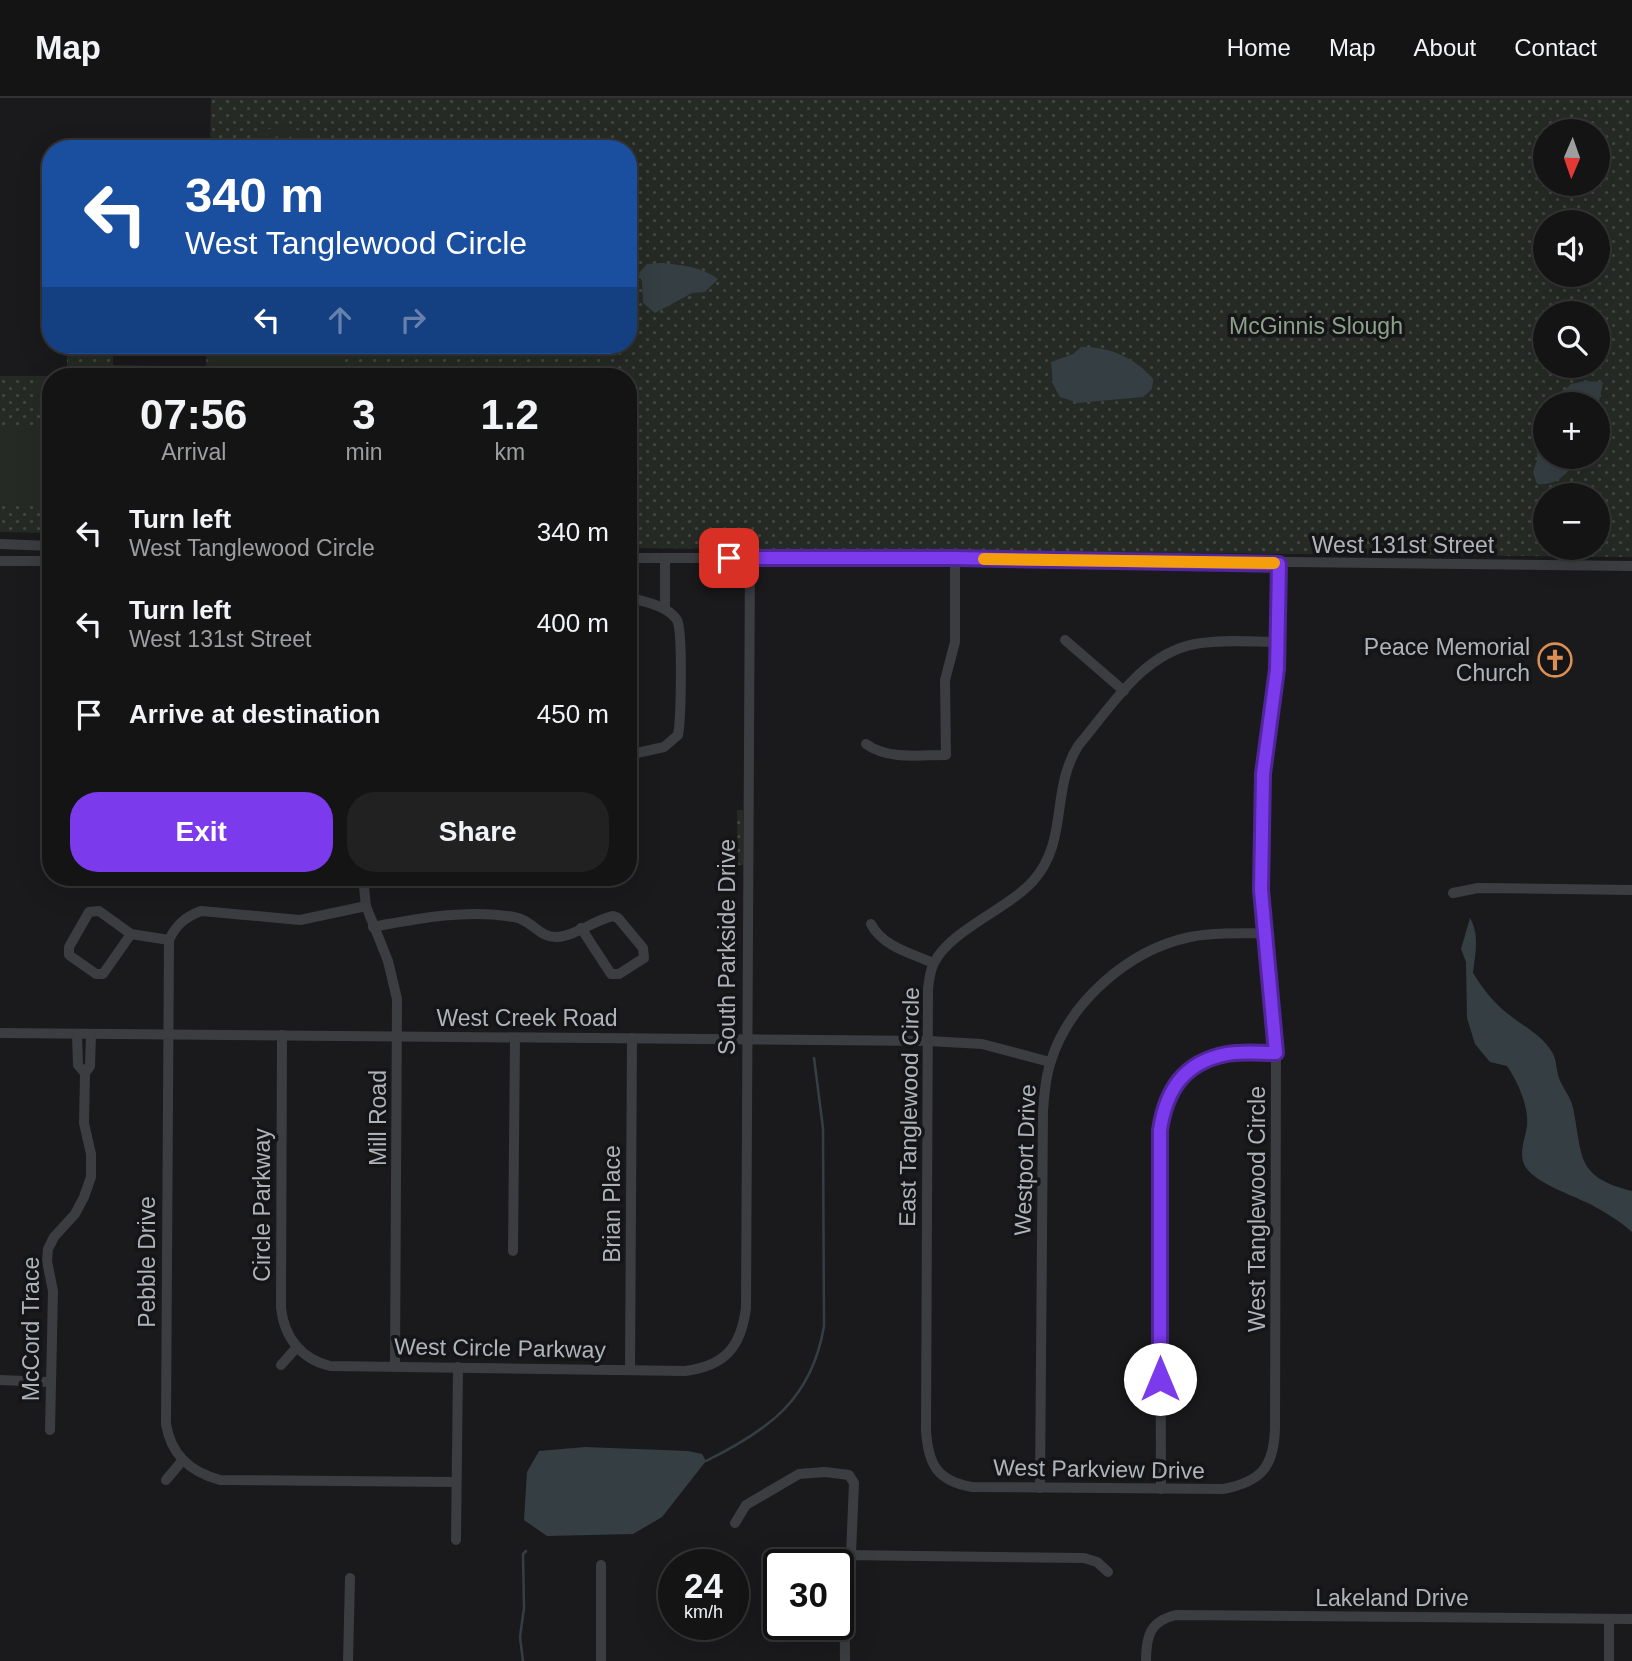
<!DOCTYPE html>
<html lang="en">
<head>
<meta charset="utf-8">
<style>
	:root { --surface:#141415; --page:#212122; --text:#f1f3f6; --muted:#9d9ea0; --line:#333334; --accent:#7c3aed }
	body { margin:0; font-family:Arial,sans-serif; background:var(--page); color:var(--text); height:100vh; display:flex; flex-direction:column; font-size:26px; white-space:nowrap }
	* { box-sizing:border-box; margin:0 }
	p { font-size:23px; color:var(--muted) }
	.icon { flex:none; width:38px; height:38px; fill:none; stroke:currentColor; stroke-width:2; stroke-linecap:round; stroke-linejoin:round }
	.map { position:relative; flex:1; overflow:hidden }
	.sheet { position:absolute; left:42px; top:270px; width:595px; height:518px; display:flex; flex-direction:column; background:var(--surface); border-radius:28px; box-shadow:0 7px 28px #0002,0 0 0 2px var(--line) }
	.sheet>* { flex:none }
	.top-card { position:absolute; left:42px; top:42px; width:595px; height:214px; border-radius:28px; box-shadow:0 7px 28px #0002,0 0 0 2px var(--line); background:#1a4fa0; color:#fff; overflow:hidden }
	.needle { width:46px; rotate:182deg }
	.controls { position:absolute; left:1533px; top:21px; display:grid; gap:14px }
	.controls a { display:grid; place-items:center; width:77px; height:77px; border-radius:50%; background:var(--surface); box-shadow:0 7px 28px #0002,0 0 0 2px var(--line); font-size:35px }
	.speed { position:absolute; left:658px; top:1451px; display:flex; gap:14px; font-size:35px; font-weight:700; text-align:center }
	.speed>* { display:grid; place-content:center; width:91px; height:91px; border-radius:50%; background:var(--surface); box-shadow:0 7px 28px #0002,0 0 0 2px var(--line); line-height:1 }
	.speed small { font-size:18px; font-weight:400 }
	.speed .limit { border:4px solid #111; border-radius:10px; background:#fff; color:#111 }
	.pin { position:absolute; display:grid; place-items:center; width:60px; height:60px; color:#fff; margin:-30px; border-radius:14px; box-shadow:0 4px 10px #0006 }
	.me { position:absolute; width:77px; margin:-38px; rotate:0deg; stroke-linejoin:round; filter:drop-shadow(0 0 5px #0008) }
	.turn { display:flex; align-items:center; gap:24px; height:147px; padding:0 28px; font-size:32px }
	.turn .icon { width:91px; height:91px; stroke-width:2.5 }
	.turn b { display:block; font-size:49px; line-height:60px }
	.lanes { display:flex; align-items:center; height:66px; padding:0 28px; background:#0003; justify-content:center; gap:35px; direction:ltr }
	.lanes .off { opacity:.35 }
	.eta { display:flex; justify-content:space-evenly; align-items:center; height:119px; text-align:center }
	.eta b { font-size:42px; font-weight:800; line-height:49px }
	.action { display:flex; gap:14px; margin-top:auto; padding:14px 28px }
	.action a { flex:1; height:80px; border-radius:28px; background:var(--accent); color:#fff; font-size:28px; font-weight:800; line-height:80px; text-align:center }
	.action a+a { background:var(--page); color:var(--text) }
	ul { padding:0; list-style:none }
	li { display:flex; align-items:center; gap:21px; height:91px; padding:0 28px }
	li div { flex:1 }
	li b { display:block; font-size:26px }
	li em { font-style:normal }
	header { display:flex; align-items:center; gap:42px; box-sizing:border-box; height:98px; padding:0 35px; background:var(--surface); border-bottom:2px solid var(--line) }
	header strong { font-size:33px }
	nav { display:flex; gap:38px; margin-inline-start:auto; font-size:24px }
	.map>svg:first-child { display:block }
	.park { fill:url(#park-dots); fill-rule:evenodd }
	.garden { fill:#252b24 }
	.water { fill:#353f43 }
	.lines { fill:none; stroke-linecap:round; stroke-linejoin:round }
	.stream { stroke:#353f43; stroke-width:2.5 }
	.minor { stroke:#3b3d40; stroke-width:10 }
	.route-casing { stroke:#51269a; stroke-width:18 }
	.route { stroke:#7c3aed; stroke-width:12 }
	.slow { stroke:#f59e0b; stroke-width:12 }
	.labels { text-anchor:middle; stroke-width:7; stroke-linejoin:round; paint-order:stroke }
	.park-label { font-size:23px; fill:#8ca288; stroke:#151517 }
	.street-label { font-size:23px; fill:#aeb4b9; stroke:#151517 }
	.poi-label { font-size:23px; fill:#aeb4b9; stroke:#151517; text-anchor:end }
</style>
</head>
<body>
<header>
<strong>Map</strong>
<nav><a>Home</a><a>Map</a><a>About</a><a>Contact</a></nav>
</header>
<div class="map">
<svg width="1632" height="1563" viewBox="0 0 1632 1563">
	<defs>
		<pattern id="park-dots" width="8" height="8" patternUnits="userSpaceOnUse" patternTransform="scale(1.75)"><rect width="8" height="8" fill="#252b24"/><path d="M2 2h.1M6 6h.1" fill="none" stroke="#424742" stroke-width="1.8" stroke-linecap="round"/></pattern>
	</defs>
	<rect width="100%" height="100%" fill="#1a1a1c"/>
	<g class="park">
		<path d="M211,0H1632V459L628,450V278H67V247H113V267L206,269L207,247H628V51H210ZM1545,33H1598V86H1545ZM1545,124H1598V177H1545ZM1545,215H1598V268H1545ZM1545,306H1598V359H1545ZM1545,397H1598V450H1545Z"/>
		<path d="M0,278H52L51,435L0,434Z"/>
		<path d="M737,712H743V767H738Z"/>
	</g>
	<g class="garden">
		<path d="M284,29C300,31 313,37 322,51C306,51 302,39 285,38C271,37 265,44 254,50C248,52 238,51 231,51L243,50C252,35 267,30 284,29Z"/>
		<path d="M229,247H241L242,253L331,249L342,257L348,278H213L212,254L229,253Z"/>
		<path d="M37,286H50V315L37,314Z"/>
		<rect x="0" y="328" width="51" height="78"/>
	</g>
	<g class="water">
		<path d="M662,165C682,167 702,169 718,181L705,194L692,195L655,215L643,205L642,184L639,175L647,166Z"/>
		<path d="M1081,249C1108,248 1136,260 1153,281L1152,291L1143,299L1078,305L1060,299L1053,286L1051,264L1073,256Z"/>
		<path d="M1585,283L1603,284L1598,308V306H1548L1571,286Z"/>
		<path d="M1545,309V359H1580C1567,374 1559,388 1537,386L1533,374L1537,362L1538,317Z"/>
		<path d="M1470,820C1480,838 1475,856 1473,875C1483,891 1493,904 1508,916C1523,928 1542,937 1552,954C1557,962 1556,972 1559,980C1563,991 1571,999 1573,1010C1583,1058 1575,1079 1632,1093V1134C1620,1123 1606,1115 1592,1107C1575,1098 1531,1084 1524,1066C1519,1053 1525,1041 1527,1028C1529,1009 1518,984 1507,968L1490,964L1475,946L1467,920L1466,864L1461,851Z"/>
		<path d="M585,1349L688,1353L702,1356L706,1363L662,1419L633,1436L547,1438L524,1422L527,1374L539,1353Z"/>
	</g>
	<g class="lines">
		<g class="stream">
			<path d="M706,1363C769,1332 812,1301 824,1228L823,1030L814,960"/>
			<path d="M523,1563L520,1539L524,1510L523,1456L526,1453"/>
		</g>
		<g class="minor">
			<path d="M0,446L51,448"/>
			<path d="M628,460H955L1632,468"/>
			<path d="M665,460V511"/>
			<path d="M0,463H51"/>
			<path d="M628,499C644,504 667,507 677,522C683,533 681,622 678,637L664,649L628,657"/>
			<path d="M1065,542L1124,593"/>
			<path d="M1278,544C1251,544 1222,541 1195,546C1142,556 1111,609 1078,648C1050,693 1069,743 1033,783C1008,811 949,833 934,865C930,872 929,882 928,891L926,1332C928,1366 937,1383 972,1389L1223,1391C1261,1384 1274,1369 1275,1330L1276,955L1261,792L1263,676L1277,571L1279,466"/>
			<path d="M866,646C888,662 919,657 946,657L945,582L955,544V460"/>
			<path d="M363,779L366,808L388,863L397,901L395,1267"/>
			<path d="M1453,795L1478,790L1632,792"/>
			<path d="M366,808L300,822L201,813C185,819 176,827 169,842L166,1326C171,1357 190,1374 220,1382L456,1384"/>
			<path d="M871,826C883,849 911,855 933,865"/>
			<path d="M373,829C420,820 466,811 514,819C531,821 539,840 557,839C576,838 594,822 613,818L618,820L643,850L644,860L619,876H611L581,830"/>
			<path d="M131,836L103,876H96L69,857V849L89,814L99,813L131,836L169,842"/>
			<path d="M0,935L929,943L982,946L1050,964"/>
			<path d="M77,936L78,967L85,975"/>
			<path d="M282,937L281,1210C284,1239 301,1261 330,1268L685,1273C725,1268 741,1249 746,1210L750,460"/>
			<path d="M513,1153L515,940"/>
			<path d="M281,1267L297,1249"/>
			<path d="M630,1272L632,940"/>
			<path d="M0,1282L49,1284"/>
			<path d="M50,1332L53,1193L47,1163L48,1151L54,1139L75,1116L84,1099L91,1079V1056L84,1025L85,975L90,968L91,936"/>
			<path d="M166,1382L182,1363"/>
			<path d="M1040,1390L1043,1014C1044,998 1045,982 1050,966C1068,905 1128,852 1190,839C1215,834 1240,836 1265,835"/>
			<path d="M1161,1391L1160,1032C1171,958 1212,955 1276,955"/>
			<path d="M735,1425L746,1407L799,1376L825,1374L849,1377L854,1385L851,1456"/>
			<path d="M456,1442L458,1269"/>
			<path d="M601,1467V1563"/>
			<path d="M348,1563L350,1480"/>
			<path d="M845,1563L844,1457L1084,1460L1097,1464L1108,1474"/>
			<path d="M1146,1563C1146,1538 1150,1523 1176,1517L1632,1521"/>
			<path d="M1609,1563V1521"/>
		</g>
	</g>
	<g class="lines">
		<defs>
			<path id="route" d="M729,460H955L1279,466L1277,571L1263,676L1261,792L1276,955C1260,955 1242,953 1227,956C1184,964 1166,992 1160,1032V1281"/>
		</defs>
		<use href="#route" class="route-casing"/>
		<use href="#route" class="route"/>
		<path class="slow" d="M984,461L1274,465"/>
	</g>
	<defs>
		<symbol id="church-ring" viewBox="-11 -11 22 22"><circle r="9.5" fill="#151517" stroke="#dc8f52" stroke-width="1.5"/><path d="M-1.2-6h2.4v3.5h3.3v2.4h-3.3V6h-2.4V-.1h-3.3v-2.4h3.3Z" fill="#dc8f52"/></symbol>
	</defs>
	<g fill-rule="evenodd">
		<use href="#church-ring" x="1536" y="543" width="38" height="38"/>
	</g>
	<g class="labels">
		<g class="park-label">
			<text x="1316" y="236">McGinnis Slough</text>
		</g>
		<g class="street-label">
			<text x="1403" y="455">West 131st Street</text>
			<text transform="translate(727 849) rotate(-90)" y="8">South Parkside Drive</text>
			<text x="527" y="928">West Creek Road</text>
			<text transform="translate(909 1009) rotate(-89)" y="8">East Tanglewood Circle</text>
			<text transform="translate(378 1020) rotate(-90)" y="8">Mill Road</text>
			<text transform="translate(1025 1062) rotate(-88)" y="8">Westport Drive</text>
			<text transform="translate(612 1106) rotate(-90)" y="8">Brian Place</text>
			<text transform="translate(262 1107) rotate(-90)" y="8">Circle Parkway</text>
			<text transform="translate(1257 1111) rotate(-90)" y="8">West Tanglewood Circle</text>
			<text transform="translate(147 1164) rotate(-90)" y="8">Pebble Drive</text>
			<text transform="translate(31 1231) rotate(-90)" y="8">McCord Trace</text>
			<text transform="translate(500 1250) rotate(1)" y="8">West Circle Parkway</text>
			<text transform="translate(1099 1371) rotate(1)" y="8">West Parkview Drive</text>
			<text x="1392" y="1508">Lakeland Drive</text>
		</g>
		<g class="poi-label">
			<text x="1530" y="557">Peace Memorial<tspan x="1530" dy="26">Church</tspan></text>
		</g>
	</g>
</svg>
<div class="controls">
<a><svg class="needle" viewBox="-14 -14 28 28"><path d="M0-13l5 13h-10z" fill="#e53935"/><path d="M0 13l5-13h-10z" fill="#9d9ea0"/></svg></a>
<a><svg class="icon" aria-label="sound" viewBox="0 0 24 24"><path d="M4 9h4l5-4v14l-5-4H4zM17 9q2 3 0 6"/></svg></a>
<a><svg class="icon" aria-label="search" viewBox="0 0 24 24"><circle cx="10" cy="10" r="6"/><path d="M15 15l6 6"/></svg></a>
<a>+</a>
<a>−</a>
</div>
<div class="speed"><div>24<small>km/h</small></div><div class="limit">30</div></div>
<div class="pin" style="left:729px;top:460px;background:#d93025"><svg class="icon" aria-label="arrive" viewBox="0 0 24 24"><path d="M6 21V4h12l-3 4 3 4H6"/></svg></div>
<svg class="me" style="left:1160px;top:1281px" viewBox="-20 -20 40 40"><circle r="19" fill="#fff"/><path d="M0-13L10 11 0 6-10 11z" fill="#7c3aed"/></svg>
<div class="top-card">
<div class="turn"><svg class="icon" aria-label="left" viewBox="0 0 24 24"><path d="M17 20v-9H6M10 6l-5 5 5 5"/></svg><div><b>340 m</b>West Tanglewood Circle</div></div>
<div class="lanes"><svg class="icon" aria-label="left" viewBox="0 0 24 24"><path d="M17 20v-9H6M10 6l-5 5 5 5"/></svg><svg class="icon off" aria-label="ahead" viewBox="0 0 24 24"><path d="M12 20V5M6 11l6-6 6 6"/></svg><svg class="icon off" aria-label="right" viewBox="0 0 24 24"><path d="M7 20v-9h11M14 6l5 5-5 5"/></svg></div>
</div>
<section class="sheet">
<div class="eta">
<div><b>07:56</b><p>Arrival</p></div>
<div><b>3</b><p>min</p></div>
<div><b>1.2</b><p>km</p></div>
</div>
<ul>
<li><svg class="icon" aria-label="left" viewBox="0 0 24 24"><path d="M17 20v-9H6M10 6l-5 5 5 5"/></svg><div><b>Turn left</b><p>West Tanglewood Circle</p></div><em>340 m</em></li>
<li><svg class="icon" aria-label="left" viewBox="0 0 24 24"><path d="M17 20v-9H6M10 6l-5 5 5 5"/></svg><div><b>Turn left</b><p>West 131st Street</p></div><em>400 m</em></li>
<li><svg class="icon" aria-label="arrive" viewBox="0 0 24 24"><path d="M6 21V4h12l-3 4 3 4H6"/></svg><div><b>Arrive at destination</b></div><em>450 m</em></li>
</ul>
<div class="action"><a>Exit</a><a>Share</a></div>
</section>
</div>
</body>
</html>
